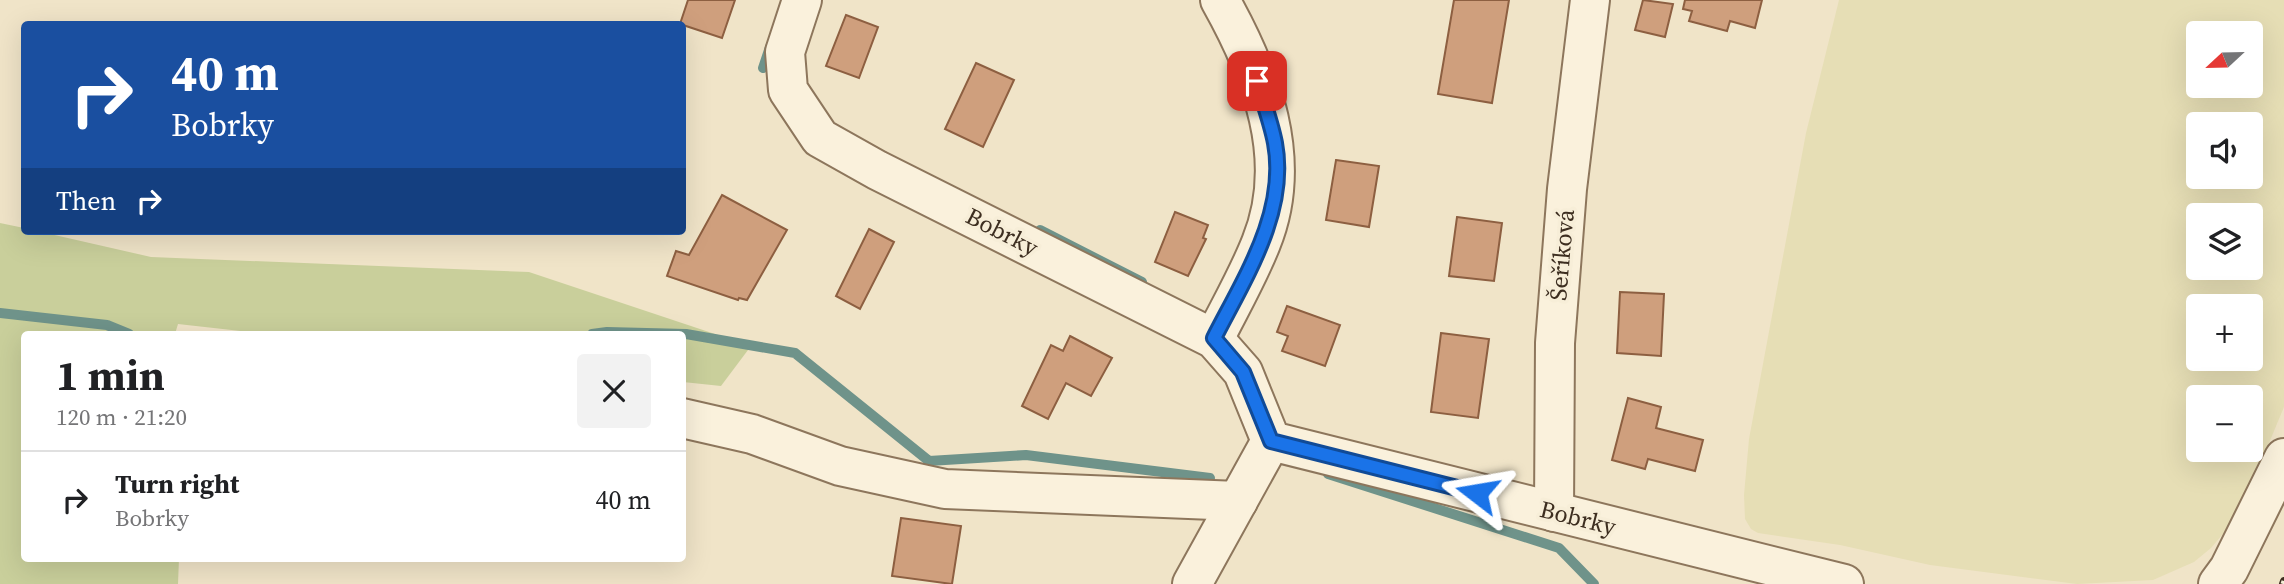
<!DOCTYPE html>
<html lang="en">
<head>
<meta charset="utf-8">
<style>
	:root { --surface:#fff; --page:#f2f2f2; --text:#202124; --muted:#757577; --line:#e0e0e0 }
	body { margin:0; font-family:"Source Serif 4",serif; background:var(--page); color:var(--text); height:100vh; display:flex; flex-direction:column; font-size:26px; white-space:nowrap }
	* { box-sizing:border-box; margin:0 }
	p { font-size:23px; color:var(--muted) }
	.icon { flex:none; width:38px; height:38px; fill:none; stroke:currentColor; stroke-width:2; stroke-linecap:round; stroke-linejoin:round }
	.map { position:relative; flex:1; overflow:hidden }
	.sheet { position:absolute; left:21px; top:331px; width:665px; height:231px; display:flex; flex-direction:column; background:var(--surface); border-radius:7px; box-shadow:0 7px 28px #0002 }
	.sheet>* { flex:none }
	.guide { position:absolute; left:21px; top:21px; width:665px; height:214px; border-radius:7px; box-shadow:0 7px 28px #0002; background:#1a4fa0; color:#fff; overflow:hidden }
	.needle { width:46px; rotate:248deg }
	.tools { position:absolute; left:2186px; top:21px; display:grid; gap:14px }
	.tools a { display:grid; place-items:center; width:77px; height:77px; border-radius:7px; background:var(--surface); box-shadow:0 7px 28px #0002; font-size:35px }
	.pin { position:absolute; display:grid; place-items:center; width:60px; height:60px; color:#fff; margin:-30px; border-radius:14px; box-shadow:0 4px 10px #0006 }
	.me { position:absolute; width:77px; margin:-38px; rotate:284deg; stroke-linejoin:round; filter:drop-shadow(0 0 5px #0008) }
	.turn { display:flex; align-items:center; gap:24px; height:147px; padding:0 35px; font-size:32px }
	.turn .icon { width:91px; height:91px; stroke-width:2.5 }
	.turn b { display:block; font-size:49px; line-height:60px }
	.then { display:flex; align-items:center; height:66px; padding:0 35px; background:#0003; gap:14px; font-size:26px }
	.round { display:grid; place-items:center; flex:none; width:74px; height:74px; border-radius:7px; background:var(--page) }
	.summary { display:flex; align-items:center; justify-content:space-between; height:119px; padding:0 35px }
	h1 { font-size:42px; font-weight:700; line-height:52px }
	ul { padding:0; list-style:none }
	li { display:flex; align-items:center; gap:21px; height:98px; padding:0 35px; border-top:2px solid var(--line) }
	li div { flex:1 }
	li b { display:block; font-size:26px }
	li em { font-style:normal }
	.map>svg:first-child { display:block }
	.farmland { fill:#e6deb5; fill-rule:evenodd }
	.green { fill:#c9cf9b }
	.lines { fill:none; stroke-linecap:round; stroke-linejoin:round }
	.stream { stroke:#6f938a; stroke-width:10 }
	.building { fill:#cf9f7d; stroke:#8d5f41; stroke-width:2 }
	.street-casing { stroke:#8d765c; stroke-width:42 }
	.street { stroke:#faf1dc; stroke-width:38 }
	.rail-casing { stroke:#3d2e20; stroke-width:8 }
	.rail { stroke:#f7eed8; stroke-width:5; stroke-dasharray:16; stroke-linecap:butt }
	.route-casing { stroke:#114b97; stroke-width:18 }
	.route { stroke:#1a73e8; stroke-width:12 }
	.labels { text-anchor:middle; stroke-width:7; stroke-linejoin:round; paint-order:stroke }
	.street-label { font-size:24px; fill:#3d2e20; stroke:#f7eed8 }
</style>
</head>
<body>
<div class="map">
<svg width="2284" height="584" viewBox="0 0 2284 584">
	<rect width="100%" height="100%" fill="#f0e4c8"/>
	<path class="farmland" d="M1839,0H2284V407L2239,515L2211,548L2194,562L2153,580L2077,584L1930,565L1840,545L1758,533L1751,529L1745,519L1744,495L1749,439L1806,133ZM2198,33H2250V86H2198ZM2198,124H2250V177H2198ZM2198,215H2250V268H2198ZM2198,306H2250V359H2198ZM2198,397H2250V450H2198Z"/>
	<path class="green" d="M0,223L24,228V231H37L151,257L529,272L751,346L721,386L683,382L682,334H266L178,324L175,334H24V558H179L178,584H0Z"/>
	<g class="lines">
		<g class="stream">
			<path d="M763,68L770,47"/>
			<path d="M1040,230L1142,282"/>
			<path d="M0,313L107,325L129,334"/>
			<path d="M592,334L607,332L686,334L795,353L929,461L1026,455L1210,478"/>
			<path d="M1328,474L1559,548L1594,584"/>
		</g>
	</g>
	<g class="building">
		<path d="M688,0H735L722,38L680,24Z"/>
		<path d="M1454,0H1509L1492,103L1438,94Z"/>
		<path d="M1643,0L1673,4L1665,37L1635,30Z"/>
		<path d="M1685,0H1762L1755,28L1730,21L1727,31L1689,21L1692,11L1683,9Z"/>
		<path d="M846,15L878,27L859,78L826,66Z"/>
		<path d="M976,63L1014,80L983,147L945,129Z"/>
		<path d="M1336,160L1379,166L1369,227L1326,220Z"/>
		<path d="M722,195L787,230L747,300L739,298L738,300L667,276L676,251L689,255Z"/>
		<path d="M1175,212L1208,225L1203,238L1206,239L1188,276L1155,262Z"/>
		<path d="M1457,217L1502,223L1494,281L1449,276Z"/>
		<path d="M869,229L894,242L860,309L836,296Z"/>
		<path d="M1620,292L1664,294L1661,356L1617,353Z"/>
		<path d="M1287,306L1340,325L1325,366L1282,351L1288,336L1277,332Z"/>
		<path d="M1441,333L1489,339L1478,418L1431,412Z"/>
		<path d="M1070,336L1112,358L1091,396L1066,383L1048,419L1022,406L1051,345L1063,351Z"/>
		<path d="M1628,398L1661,407L1656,428L1703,440L1695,471L1648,459L1645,469L1612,460Z"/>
		<path d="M901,518L961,526L952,584L892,576Z"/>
	</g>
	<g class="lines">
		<defs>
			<g id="street">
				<path d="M802,0L785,52L788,90L820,138L877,170L1214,339L1243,372L1271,441L1844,584"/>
				<path d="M1214,339C1230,307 1248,276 1261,243C1295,160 1261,73 1220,0"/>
				<path d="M682,418L752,434L840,466L945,489L1238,501"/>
				<path d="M1554,512L1555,343L1567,189L1590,0"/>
				<path d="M1192,584L1271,441"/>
				<path d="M2218,584L2229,569L2284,458"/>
			</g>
		</defs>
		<use href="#street" class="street-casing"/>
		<use href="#street" class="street"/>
		<defs>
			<path id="rail" d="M2283,584L2284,581"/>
		</defs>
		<use href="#rail" class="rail-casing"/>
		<use href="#rail" class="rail"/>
	</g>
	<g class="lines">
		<defs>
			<path id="route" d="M1257,81C1263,101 1271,122 1275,143C1288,212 1244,279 1214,338L1243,372L1271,441L1477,493"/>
		</defs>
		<use href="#route" class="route-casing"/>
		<use href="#route" class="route"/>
	</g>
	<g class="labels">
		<g class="street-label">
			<text transform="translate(1002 232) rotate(27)" y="8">Bobrky</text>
			<text transform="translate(1562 255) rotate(-85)" y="8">Šeříková</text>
			<text transform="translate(1578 518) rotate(14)" y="8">Bobrky</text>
		</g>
	</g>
</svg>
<div class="tools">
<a><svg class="needle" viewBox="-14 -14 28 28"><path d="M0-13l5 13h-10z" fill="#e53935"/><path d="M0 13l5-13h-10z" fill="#757577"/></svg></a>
<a><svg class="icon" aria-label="sound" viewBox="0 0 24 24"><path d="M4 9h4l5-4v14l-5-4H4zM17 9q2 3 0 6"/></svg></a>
<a><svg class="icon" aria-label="layers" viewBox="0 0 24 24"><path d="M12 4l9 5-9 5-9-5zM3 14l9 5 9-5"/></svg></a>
<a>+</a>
<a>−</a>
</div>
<div class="pin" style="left:1257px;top:81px;background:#d93025"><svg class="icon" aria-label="arrive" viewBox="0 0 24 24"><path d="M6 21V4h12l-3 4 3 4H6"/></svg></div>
<svg class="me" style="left:1477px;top:493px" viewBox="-20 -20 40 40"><path d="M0-17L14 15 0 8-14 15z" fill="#1a73e8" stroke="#fff" stroke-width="4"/></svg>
<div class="guide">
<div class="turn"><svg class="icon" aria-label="right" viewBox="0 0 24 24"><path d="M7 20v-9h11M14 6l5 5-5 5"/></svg><div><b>40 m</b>Bobrky</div></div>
<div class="then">Then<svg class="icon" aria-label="right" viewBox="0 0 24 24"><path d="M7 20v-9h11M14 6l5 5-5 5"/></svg></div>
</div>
<section class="sheet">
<div class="summary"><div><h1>1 min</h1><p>120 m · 21:20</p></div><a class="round"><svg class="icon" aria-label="close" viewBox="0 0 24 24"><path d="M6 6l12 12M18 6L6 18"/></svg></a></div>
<ul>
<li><svg class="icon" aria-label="right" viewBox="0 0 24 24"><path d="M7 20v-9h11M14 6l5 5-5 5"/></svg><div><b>Turn right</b><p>Bobrky</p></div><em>40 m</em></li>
</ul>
</section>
</div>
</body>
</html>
